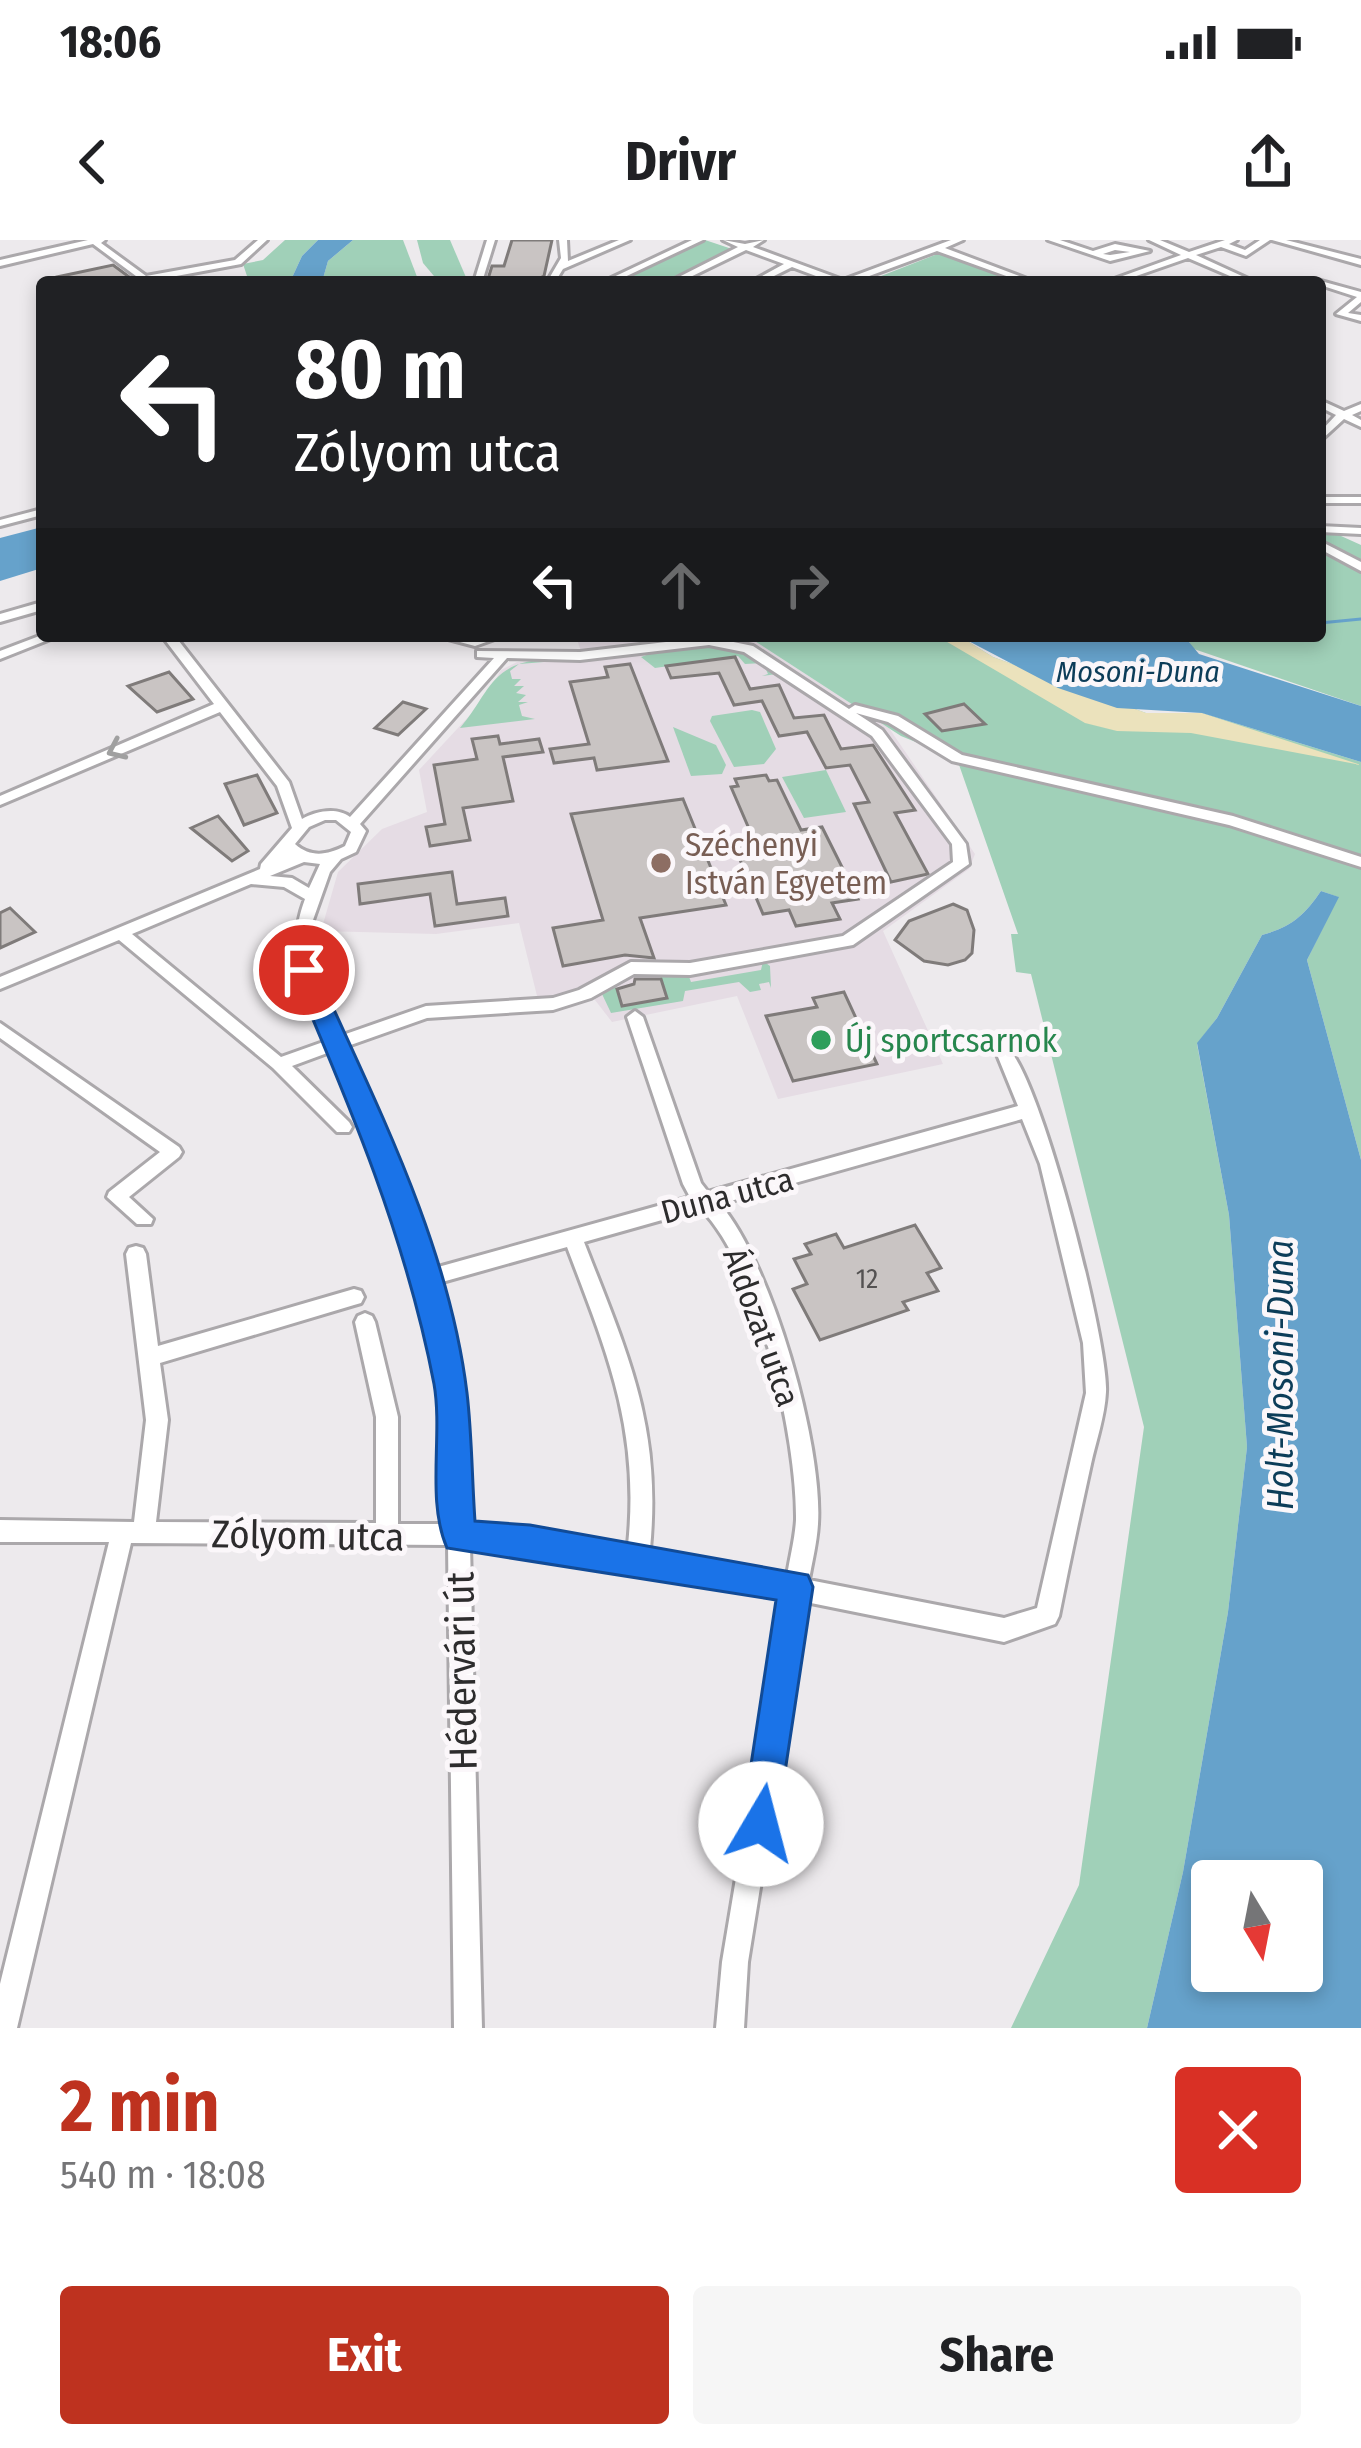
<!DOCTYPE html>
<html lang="en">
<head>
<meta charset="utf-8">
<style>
	:root { --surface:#fff; --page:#f6f6f6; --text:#202124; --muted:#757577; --accent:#be321f }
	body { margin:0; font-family:"Fira Sans Condensed",sans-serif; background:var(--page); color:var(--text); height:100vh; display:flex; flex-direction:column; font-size:45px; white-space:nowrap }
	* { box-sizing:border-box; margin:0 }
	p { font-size:39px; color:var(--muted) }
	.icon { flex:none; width:66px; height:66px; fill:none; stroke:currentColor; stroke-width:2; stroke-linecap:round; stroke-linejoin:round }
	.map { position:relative; height:1788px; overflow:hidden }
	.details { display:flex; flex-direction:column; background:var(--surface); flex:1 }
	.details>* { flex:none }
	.top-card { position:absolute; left:36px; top:36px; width:1290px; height:366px; border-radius:12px; box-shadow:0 6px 18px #0003; background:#202124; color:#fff; overflow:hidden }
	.needle { width:78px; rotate:170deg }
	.fabs { position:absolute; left:1191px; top:1620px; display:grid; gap:24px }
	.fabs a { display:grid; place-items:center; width:132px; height:132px; border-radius:12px; background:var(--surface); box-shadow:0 6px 18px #0003; font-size:60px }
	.pin { position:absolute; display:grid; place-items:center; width:102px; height:102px; color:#fff; margin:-51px; border:6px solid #fff; border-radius:50%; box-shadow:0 3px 12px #0007 }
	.me { position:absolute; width:132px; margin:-66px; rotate:8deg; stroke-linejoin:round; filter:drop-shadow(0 0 9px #0008) }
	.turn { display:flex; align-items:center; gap:42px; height:252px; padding:0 60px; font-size:54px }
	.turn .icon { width:156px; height:156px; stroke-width:2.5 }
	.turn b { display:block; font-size:84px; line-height:102px }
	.lanes { display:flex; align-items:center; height:114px; padding:0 60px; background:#0003; justify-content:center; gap:60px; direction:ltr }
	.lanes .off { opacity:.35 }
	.round { display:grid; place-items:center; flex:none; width:126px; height:126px; border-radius:12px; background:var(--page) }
	.summary { display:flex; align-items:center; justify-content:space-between; height:204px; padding:0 60px }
	h1 { font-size:72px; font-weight:700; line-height:90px; color:var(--accent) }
	.action { display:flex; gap:24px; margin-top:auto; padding:24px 60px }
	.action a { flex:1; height:138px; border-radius:12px; background:var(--accent); color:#fff; font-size:48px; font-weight:700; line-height:138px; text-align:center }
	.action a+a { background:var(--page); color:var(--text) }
	.status { display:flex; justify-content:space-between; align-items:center; height:84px; padding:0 60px; background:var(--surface); direction:ltr }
	.status svg { height:33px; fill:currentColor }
	header { display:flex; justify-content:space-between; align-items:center; height:156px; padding:0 60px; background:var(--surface); font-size:54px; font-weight:700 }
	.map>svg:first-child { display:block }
	.built { fill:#e5dce4 }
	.green { fill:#a0d0b8 }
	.sand { fill:#ebe2bc }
	.water { fill:#66a2cb; fill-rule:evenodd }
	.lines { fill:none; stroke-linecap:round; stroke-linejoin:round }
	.stream { stroke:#66a2cb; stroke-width:3 }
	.building { fill:#c9c4c3; stroke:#7f7b7a; stroke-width:3 }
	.minor-casing { stroke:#aba8ab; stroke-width:6 }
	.minor { fill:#fff; fill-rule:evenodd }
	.oneway { stroke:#a0a0a0 }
	.route { fill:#1a73e8; stroke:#114b97; stroke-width:3 }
	.education-dot { fill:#8d6e63; stroke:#fbf7fa; stroke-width:4.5 }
	.leisure-dot { fill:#2e9e5b; stroke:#fbf7fa; stroke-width:4.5 }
	.labels { text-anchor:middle; stroke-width:10; stroke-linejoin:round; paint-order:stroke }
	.number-label { font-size:27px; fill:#545252 }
	.far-water-label { font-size:30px; font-style:italic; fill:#0c3d59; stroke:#fbf7fa }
	.education-label { font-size:33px; fill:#785e54; stroke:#fbf7fa; text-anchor:start }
	.leisure-label { font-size:33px; fill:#27864d; stroke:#fbf7fa; text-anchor:start }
	.street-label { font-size:33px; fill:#2d2c2d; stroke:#fbf7fa }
	.water-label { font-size:36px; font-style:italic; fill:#0c3d59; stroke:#fbf7fa }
	.near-street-label { font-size:39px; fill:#2d2c2d; stroke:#fbf7fa }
</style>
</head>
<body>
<div class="status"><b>18:06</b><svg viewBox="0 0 49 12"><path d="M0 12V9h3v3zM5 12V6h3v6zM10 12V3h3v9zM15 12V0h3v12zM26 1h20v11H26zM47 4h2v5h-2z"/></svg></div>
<header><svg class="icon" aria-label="back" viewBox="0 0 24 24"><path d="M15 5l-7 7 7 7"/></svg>Drivr<svg class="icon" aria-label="share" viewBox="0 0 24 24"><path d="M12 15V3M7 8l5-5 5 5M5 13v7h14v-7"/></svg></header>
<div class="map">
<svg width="1361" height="1788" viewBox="0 0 1361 1788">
	<rect width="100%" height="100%" fill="#edeaed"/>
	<path class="built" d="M576,396H747L889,488L975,614L969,629L883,691L943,824L778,859L737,756L612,782L588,751L539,764L519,683L436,694L321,691L338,632L382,589L427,572L419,530L483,461L501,430L517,422L582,415Z"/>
	<g class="green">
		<path d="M285,0H318L302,16L290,42L247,36L243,24L263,20Z"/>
		<path d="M353,0H403L419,42H322L328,21Z"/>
		<path d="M417,0H450L468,42H439L423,23Z"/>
		<path d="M705,0L735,10L661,42H611Z"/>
		<path d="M940,13L1009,37L998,42L876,38Z"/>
		<path d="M1330,291L1361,305V466L1191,408L1189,401L1196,396H1320V293Z"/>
		<path d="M747,396H959L993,417L1146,473H1202L1361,522V920L1307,720L1338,657L1321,651C1304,676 1291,687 1262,695L1217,778L1197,804L1229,975L1247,1207L1228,1372L1183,1632L1147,1788H1011L1079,1645L1144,1187L1031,734L1016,732L1011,694H1018L957,519L901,496Z"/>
		<path d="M704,404L750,414L777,431V434L762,436L768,434L763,423L745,424L738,416L655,428L641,417L655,412H635Z"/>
		<path d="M530,418L569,420L519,424L510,431L512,439H521L514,446H524L516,453L526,455L518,462H528L519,465L522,476L535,479L460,488C488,455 490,426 537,420Z"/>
		<path d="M752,470L760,472L776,509L764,524L734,527L710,481L712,476Z"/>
		<path d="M673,487L716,505L726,525L722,534L691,536Z"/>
		<path d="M826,530L846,572L804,578L782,537Z"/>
		<path d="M763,721L770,726L771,748L769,742L759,744L761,750L750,752L739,742L685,751L683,761L611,773L602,754L616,747L622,766L666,759L659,732L688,734L691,742L761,730Z"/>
	</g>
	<path class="sand" d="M937,396H959L993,417L1146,473H1202L1361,525L1191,493L1117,491L1085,483Z"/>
	<g class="water">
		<path d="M318,0H353L328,21L322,42H290L302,16Z"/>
		<path d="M42,287V328L0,341V298Z"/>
		<path d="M959,396H1196L1189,402L1199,414L1361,466V522L1202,473L1117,468L1058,448Z"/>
		<path d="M1321,651L1339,657L1307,720L1361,920V1788H1147L1183,1632L1228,1372L1247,1207L1229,975L1197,803L1217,778L1262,695C1291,687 1304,676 1321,651ZM1212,1641H1302V1731H1212Z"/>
	</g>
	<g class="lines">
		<path class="stream" d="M1320,383L1361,379"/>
	</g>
	<g class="building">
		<path d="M512,0H552L544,36L532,42H487L492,26H504Z"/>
		<path d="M113,25L136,42H58L57,37Z"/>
		<path d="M735,417L750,449L779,445L794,478L824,475L841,509L873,505L915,570L895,573L928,634L891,642L854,564L869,562L850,525L826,528L807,492L779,496L762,461L734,465L719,433L671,438L666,426Z"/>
		<path d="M630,424L668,521L597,530L594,518L554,523L550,509L589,504L570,442L608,437L605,427Z"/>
		<path d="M169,432L193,459L157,472L128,446Z"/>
		<path d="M403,462L426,469L398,495L375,488Z"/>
		<path d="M964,464L985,484L942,491L925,474Z"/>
		<path d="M498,496L500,504L539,499L543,512L503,517L513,561L463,568L470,600L430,606L426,587L445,584L434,525L477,519L472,499Z"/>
		<path d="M257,535L277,573L244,585L225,544Z"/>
		<path d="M766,535L769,541L777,540L801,590L822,587L858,659L832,663L840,679L796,686L789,670L763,674L732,601L753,598L731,547L738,546L735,539Z"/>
		<path d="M683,559L726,665L640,678L654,718L625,715L563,726L553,688L603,680L571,574Z"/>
		<path d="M218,576L248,611L232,621L191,588Z"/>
		<path d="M452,632L457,664L505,658L508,676L435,686L430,654L360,664L358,644Z"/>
		<path d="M953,664L967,670L974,690L972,713L965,720L948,725L924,721L895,700L909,681Z"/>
		<path d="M10,668L35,692L0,708V673Z"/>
		<path d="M635,739H661L667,758L622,766L617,749L634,744Z"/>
		<path d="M844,752L877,824L793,841L766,776L817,767L813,758Z"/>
		<path d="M915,985L941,1028L927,1033L938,1051L903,1062L908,1070L820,1100L793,1049L807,1044L794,1019L811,1014L805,1004L836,994L844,1008Z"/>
	</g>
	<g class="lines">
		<defs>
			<g id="minor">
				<path d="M88,0H105L101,3L146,36L235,20L258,0H267L241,24L144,42L93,4L0,26V20Z"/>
				<path d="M487,0H495L482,42H474Z"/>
				<path d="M559,0H567L568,21L619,0H630L563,29L555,42H547L561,18Z"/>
				<path d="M692,0H703L614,42H603Z"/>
				<path d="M723,0L745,4L764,0L753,7L843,40L951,0H963L945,8L1035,42H1023L937,11L853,42H832L792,27L762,42H751L784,24L746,10L680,42H669L738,7Z"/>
				<path d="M1048,0H1060L1093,11L1115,4L1150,11L1110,21ZM1115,10L1130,12L1110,15L1103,14Z"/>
				<path d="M1149,0H1160L1189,12L1225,0H1237L1229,4L1245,10L1260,0H1270L1246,16L1221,7L1196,15L1255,42H1244L1188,18L1119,42H1106L1181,15Z"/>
				<path d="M1272,0H1286L1361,19V25Z"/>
				<path d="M1317,40L1361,52V62L1348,73L1361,75V81L1336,74L1357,57L1320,45Z"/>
				<path d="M1320,160L1344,171L1361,164V171L1352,175L1361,180V187L1344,179L1320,201V192L1336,175L1320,167Z"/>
				<rect x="1320" y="257" width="41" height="6"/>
				<path d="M42,269V275L0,286V280Z"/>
				<path d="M1320,286L1361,288V294L1320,292Z"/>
				<path d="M1320,301L1361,322V331L1320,309Z"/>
				<path d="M42,362V370L0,382V374Z"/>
				<path d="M42,395L58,396L0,419V411Z"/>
				<path d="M162,396H175L289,542L302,579C316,571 337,567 350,577L494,418L477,417V411L580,412L709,397L753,406L849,469L855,465L898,476L962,515L1233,576L1361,617V627L1229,585L952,521L888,482L856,473L882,490L966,604L969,624L853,705L690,735L634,734L591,758L553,770L427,778L345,807L416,973L431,1029L690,957L683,944L627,777L635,771L643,777L701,943L708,952L1018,866L996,812L1005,806C1038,825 1109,1104 1106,1152C1105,1176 1096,1201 1091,1224C1080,1274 1069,1325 1059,1376L1055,1384L1004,1402L806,1362L748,1722L744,1788H716L722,1722L783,1357L638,1328L494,1306L470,1305L482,1788H454L448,1305L131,1303L17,1788H0V1744L109,1302H0V1280L134,1282L146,1180L126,1014L129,1008L136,1006L143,1008L146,1014L158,1106L354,1049L361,1051L364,1057L361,1063L354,1065L160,1123L168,1180L156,1282L376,1283V1177L355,1082L358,1076L365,1073L372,1076L375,1082L398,1177V1284H447L441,1149L398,973L330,812L292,826L349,882L352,887L349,892H337L273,828L119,700L0,749V737L260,629L261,624L292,588L277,546L220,472L0,565V556L214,464ZM709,405L744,412L872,496L952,604L953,622L843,696L690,723L631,722L579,750L553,758L426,766L340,796L312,730L313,680L330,632L341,619L356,612L366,591L360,584L507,418L580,420ZM325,580H336L351,592L345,606C327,615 311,618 295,604L309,587ZM304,622L320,624L309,648L292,638L270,636ZM251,644L284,647L305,659C284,716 304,748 326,801L281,817L132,694ZM1022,879L1040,924L1083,1103L1086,1153L1037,1368L1004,1378L809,1340C812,1322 817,1303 818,1284C823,1205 772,1024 720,964ZM701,969C759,1028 797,1198 796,1280C795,1298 790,1317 787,1336L650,1309C662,1185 627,1113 584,1002ZM567,1007C607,1112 640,1189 628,1305L494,1284H469L461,1149L435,1044Z"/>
				<path d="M437,396H503L475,406Z"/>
				<path d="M0,783L179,907L182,912L179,917L129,957L153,979L151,984H137L107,957L109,952L160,912L0,798Z"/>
			</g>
		</defs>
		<use href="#minor" class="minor-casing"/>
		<use href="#minor" class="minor"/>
	</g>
	<defs><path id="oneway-chevron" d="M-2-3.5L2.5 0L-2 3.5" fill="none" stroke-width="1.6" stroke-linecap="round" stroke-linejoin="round" transform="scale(3)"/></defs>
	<use class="oneway" href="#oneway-chevron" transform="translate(116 510) rotate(156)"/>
	<path class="route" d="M304,721L316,730C376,864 449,1004 467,1153C472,1195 472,1239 475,1281L530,1285L808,1335L813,1347L775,1598L761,1604L748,1598L742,1584L776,1360L447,1308C426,1260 443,1195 434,1144C406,998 350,866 292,730Z"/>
	<circle class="education-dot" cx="661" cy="623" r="12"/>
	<circle class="leisure-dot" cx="821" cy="800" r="12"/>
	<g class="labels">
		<g class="number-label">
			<text x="867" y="1048">12</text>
		</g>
		<g class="far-water-label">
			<text x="1138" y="442">Mosoni-Duna</text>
		</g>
		<g class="education-label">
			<text x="685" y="616">Széchenyi<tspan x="685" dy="38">István Egyetem</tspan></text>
		</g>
		<g class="leisure-label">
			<text x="845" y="812">Új sportcsarnok</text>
		</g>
		<g class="street-label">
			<text transform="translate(727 955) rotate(-15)" y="12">Duna utca</text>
			<text transform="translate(762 1087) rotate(70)" y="12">Áldozat utca</text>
		</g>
		<g class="water-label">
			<text transform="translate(1280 1135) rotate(-90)" y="13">Holt-Mosoni-Duna</text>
		</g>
		<g class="near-street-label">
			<text transform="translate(308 1295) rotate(1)" y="14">Zólyom utca</text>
			<text transform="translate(461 1431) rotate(-91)" y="14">Hédervári út</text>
		</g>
	</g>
</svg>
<div class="fabs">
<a><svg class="needle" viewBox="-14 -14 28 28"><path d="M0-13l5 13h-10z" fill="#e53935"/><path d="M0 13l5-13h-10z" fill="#757577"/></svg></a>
</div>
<div class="pin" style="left:304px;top:730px;background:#d93025"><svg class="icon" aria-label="arrive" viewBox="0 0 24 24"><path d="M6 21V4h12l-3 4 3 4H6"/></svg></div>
<svg class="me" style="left:761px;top:1584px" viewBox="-20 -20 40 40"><circle r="19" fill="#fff"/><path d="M0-13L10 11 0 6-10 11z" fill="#1a73e8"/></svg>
<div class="top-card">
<div class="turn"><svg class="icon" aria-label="left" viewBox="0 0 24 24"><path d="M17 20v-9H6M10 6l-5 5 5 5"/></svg><div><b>80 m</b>Zólyom utca</div></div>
<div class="lanes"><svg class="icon" aria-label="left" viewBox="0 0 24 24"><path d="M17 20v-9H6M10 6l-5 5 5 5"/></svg><svg class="icon off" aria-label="ahead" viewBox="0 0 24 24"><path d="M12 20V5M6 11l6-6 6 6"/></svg><svg class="icon off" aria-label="right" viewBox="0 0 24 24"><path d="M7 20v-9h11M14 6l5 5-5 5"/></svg></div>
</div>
</div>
<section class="details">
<div class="summary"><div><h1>2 min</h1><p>540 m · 18:08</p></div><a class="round" style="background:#d93025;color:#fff"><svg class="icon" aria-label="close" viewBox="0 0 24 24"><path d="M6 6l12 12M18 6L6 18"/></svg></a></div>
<div class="action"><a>Exit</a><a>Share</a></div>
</section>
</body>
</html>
